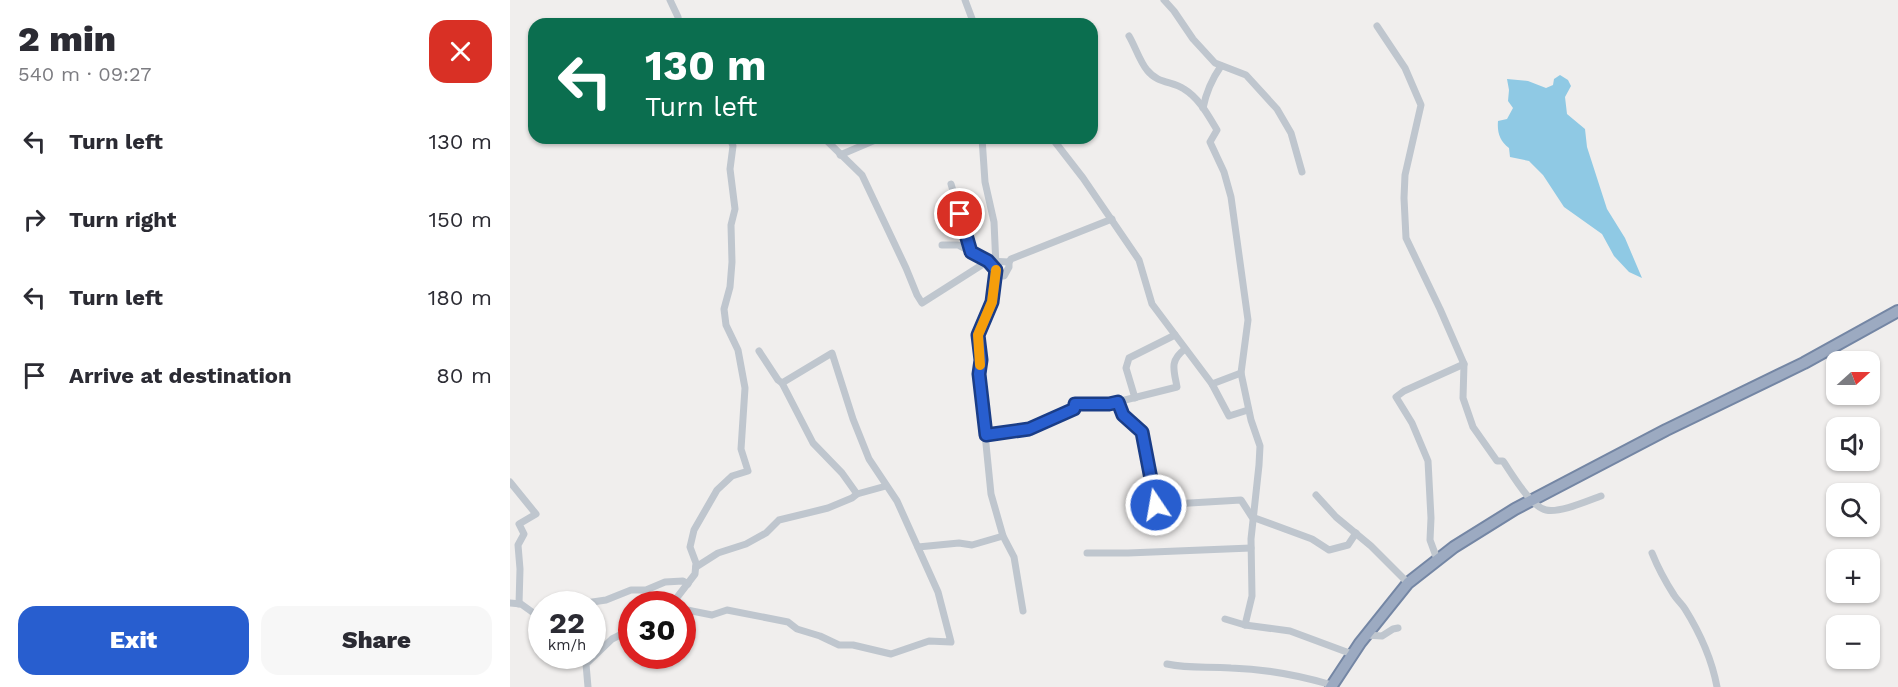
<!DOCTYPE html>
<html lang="en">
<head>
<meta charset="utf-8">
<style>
	:root { --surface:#fff; --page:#f7f7f7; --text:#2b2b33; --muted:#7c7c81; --accent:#285ecf }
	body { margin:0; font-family:"Work Sans",sans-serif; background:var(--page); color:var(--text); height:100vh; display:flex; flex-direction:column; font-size:22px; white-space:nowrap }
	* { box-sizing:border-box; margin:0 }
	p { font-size:20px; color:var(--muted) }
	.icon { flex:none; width:33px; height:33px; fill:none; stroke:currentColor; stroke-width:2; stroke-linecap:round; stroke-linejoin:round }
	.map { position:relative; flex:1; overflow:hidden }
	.panel { display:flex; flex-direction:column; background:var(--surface); width:510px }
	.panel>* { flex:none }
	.guide { position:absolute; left:18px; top:18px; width:570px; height:126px; border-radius:18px; box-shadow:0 2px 4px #0004; background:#0b6e4f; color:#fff; overflow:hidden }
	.needle { width:39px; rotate:69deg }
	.tools { position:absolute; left:1316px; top:351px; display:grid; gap:12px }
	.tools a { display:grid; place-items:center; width:54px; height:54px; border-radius:12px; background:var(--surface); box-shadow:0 2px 4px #0004; font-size:30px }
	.speed { position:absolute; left:18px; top:591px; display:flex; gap:12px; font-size:30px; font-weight:700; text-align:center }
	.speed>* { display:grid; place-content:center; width:78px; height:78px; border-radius:50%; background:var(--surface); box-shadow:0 2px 4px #0004; line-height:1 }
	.speed small { font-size:15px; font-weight:400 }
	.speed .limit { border:9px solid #d22; background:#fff; color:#111 }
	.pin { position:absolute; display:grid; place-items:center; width:51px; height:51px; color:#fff; margin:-26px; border:3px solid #fff; border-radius:50%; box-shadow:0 2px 6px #0007 }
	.me { position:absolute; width:66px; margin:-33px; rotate:348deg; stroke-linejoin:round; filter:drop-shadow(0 0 4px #0008) }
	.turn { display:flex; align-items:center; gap:21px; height:126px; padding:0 18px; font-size:27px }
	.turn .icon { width:78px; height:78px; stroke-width:2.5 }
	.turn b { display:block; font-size:42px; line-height:51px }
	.round { display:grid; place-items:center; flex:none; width:63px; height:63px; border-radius:18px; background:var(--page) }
	.overview { display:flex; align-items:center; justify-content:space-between; height:102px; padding:0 18px }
	h1 { font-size:36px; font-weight:800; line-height:45px }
	.action { display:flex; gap:12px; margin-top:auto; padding:12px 18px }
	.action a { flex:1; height:69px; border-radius:18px; background:var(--accent); color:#fff; font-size:24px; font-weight:800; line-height:69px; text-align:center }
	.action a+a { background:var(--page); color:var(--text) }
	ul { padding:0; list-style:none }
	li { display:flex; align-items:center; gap:18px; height:78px; padding:0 18px }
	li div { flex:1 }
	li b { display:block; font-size:22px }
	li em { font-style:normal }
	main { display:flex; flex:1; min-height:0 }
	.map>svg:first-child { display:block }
	.water { fill:#8fc9e4 }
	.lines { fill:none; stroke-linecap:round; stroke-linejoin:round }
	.trunk-casing { stroke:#7486a4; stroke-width:14 }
	.minor { stroke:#bfc6ce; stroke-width:7 }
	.trunk { stroke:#9caac1; stroke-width:10 }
	.route-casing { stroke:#1a3d87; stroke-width:15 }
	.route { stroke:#285ecf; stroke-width:10 }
	.slow { stroke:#f59e0b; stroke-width:10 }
</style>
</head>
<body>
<main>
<section class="panel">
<div class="overview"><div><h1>2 min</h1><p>540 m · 09:27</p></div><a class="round" style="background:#d93025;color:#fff"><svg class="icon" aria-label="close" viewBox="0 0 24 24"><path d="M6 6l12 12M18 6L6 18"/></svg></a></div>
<ul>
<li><svg class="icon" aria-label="left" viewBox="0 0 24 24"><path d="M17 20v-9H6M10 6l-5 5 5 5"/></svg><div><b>Turn left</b></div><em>130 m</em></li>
<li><svg class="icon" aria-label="right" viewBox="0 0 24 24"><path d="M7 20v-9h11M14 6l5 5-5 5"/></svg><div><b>Turn right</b></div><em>150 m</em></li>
<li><svg class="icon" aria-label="left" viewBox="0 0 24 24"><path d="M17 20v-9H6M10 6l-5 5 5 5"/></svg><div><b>Turn left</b></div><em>180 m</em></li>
<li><svg class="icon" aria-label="arrive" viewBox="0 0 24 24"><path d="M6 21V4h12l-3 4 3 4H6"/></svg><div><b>Arrive at destination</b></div><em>80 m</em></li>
</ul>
<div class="action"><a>Exit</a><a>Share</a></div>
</section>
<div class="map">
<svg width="1388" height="687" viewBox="0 0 1388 687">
	<rect width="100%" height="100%" fill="#f0eeed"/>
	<path class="water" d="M1050,75L1058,80L1061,86L1055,97L1057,114L1075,129L1077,147L1097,209L1115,238L1132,278L1119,272L1104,256L1092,234L1054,207L1033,175L1019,161L1000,157L999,148C990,141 987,133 988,121L997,119L1003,108L998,101L999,90L997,79L1018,81L1036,88L1043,85L1044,79Z"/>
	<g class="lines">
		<defs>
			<path id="trunk" d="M821,687L850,643L898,583L944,547L1005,509L1156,430L1294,363L1388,311"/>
		</defs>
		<use href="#trunk" class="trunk-casing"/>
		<g class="minor">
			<path d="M160,0L168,17L169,24"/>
			<path d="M455,0L464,24"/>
			<path d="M654,0L664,11L683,39L705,63L736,75L767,109L781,133L792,172"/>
			<path d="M867,26L895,68L911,105L895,175L894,198L896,238L930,309L954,364L953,398L963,427L987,461H993C1002,474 1021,507 1036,510C1050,513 1077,501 1091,496"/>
			<path d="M619,36C625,46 630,62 637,70C648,84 663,81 674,89C689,98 698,115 707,130L700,142L714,172L721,197L738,320L731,373L741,420L750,446L749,465L741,539L742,596L735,625"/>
			<path d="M693,108C696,93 702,79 711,66"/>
			<path d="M314,138L352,175L396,268L407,295L412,303L478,261L486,270L482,302L468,335L471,360L469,374L481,494L493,536L504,557L513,611"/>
			<path d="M472,138L475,182L484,222L486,266"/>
			<path d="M542,138L573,178L629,260L642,304L702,384L719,416L738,410"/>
			<path d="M330,155L370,138"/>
			<path d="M441,184L461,252"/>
			<path d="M432,245H448L478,261L499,262L501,259L602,219"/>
			<path d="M486,276H494L499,267V262"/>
			<path d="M249,351L268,380L272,383L303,443L332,473L347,494"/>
			<path d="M702,384L731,373"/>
			<path d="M625,398L616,368L619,358L665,335"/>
			<path d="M608,402L613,415L632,432L646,505L731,500L742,517L802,539L819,550L838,545L846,533"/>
			<path d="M476,435L519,429L564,409L565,404H599L667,387C664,370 659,361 675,349"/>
			<path d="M0,482L26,514L9,524L14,534L8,545L10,569L9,604"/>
			<path d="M806,495L826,517L861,546L898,583"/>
			<path d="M408,547L449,543L462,545L493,536"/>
			<path d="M577,553H618L741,548"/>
			<path d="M1142,553C1148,568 1155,581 1164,595C1167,600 1172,604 1175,609C1190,633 1202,660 1207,687"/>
			<path d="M927,559L920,540L921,518L918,461L902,423L886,397L894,391L954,364"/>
			<path d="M186,567L208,553L236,544L256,533L269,520L318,508L342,498L347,494L376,486"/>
			<path d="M0,603L11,604L32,619"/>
			<path d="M69,604L96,600L121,590H136L155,582L173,581L178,584"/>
			<path d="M162,604L185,574L186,563L180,547L184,530L207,490L222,476L238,471L231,449L235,388L228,350L216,325L214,309L220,287L222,262L221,225L225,209L220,169L223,146L220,138"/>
			<path d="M172,609L202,615L217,610L278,622L287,629L310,636L329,645H343L381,654L419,641L441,642L428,592L387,501L359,459L343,419L322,353L272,383"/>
			<path d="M715,619L735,625L780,631L842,654"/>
			<path d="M856,635L872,636L883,629L888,628"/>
			<path d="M657,664C681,669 697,666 721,668C757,669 788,675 822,685"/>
			<path d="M78,687L76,664L102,639L122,629"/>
		</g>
		<use href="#trunk" class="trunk"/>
	</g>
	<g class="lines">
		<defs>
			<path id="route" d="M450,214L461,252L478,261L486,270L482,302L468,335L471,360L469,374L476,435L519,429L564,409L565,404H599L608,402L613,415L632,432L646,505"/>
		</defs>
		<use href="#route" class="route-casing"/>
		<use href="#route" class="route"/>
		<path class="slow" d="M470,365L468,335L482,302L486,270"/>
	</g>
</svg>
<div class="tools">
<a><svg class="needle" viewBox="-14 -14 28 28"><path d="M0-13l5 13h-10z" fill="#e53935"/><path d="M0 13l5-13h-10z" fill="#7c7c81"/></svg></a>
<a><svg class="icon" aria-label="sound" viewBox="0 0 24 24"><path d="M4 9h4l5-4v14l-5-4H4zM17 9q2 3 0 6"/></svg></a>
<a><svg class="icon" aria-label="search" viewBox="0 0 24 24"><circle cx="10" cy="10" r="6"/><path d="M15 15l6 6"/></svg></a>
<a>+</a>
<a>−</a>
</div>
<div class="speed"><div>22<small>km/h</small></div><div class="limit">30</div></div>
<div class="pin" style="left:450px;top:214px;background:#d93025"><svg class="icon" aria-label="arrive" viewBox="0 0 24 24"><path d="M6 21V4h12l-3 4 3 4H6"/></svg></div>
<svg class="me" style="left:646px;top:505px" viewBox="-20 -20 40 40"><circle r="17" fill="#285ecf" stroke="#fff" stroke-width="3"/><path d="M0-11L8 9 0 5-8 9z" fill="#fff"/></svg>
<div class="guide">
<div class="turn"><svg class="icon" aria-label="left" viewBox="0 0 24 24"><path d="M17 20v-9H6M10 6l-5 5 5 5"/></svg><div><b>130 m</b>Turn left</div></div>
</div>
</div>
</main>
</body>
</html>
